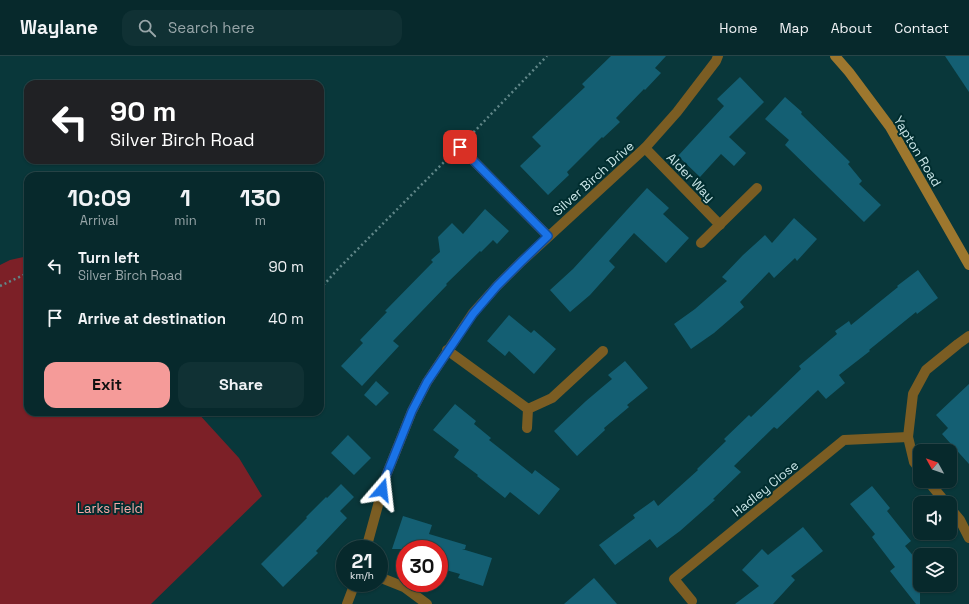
<!DOCTYPE html>
<html lang="en">
<head>
<meta charset="utf-8">
<style>
	:root { --surface:#07292c; --page:#103134; --text:#f1f3f6; --muted:#98a6a9; --line:#284548; --accent:#f59b99 }
	body { margin:0; font-family:"Space Grotesk",sans-serif; background:var(--page); color:var(--text); height:100vh; display:flex; flex-direction:column; font-size:15px; white-space:nowrap }
	* { box-sizing:border-box; margin:0 }
	p { font-size:13px; color:var(--muted) }
	.icon { flex:none; width:22px; height:22px; fill:none; stroke:currentColor; stroke-width:2; stroke-linecap:round; stroke-linejoin:round }
	.map { position:relative; flex:1; overflow:hidden }
	.drawer { position:absolute; left:24px; top:116px; width:300px; height:244px; display:flex; flex-direction:column; background:var(--surface); border-radius:12px; box-shadow:0 1px 3px #0004,0 0 0 1px var(--line) }
	.drawer>* { flex:none }
	.top-card { position:absolute; left:24px; top:24px; width:300px; height:84px; border-radius:12px; box-shadow:0 1px 3px #0004,0 0 0 1px var(--line); background:#202124; color:#fff; overflow:hidden }
	.needle { width:26px; rotate:310deg }
	.controls { position:absolute; left:913px; top:388px; display:grid; gap:8px }
	.controls a { display:grid; place-items:center; width:44px; height:44px; border-radius:8px; background:var(--surface); box-shadow:0 1px 3px #0004,0 0 0 1px var(--line); font-size:20px }
	.speed { position:absolute; left:336px; top:484px; display:flex; gap:8px; font-size:20px; font-weight:700; text-align:center }
	.speed>* { display:grid; place-content:center; width:52px; height:52px; border-radius:50%; background:var(--surface); box-shadow:0 1px 3px #0004,0 0 0 1px var(--line); line-height:1 }
	.speed small { font-size:10px; font-weight:400 }
	.speed .limit { border:6px solid #d22; background:#fff; color:#111 }
	.pin { position:absolute; display:grid; place-items:center; width:34px; height:34px; color:#fff; margin:-17px; border-radius:8px; box-shadow:0 2px 6px #0006 }
	.me { position:absolute; width:44px; margin:-22px; rotate:17deg; stroke-linejoin:round; filter:drop-shadow(0 0 3px #0008) }
	.turn { display:flex; align-items:center; gap:14px; height:84px; padding:0 20px; font-size:18px }
	.turn .icon { width:52px; height:52px; stroke-width:2.5 }
	.turn b { display:block; font-size:28px; line-height:34px }
	.eta { display:flex; justify-content:space-evenly; align-items:center; height:68px; text-align:center }
	.eta b { font-size:24px; font-weight:700; line-height:28px }
	.action { display:flex; gap:8px; margin-top:auto; padding:8px 20px }
	.action a { flex:1; height:46px; border-radius:12px; background:var(--accent); color:#111; font-size:16px; font-weight:700; line-height:46px; text-align:center }
	.action a+a { background:var(--page); color:var(--text) }
	ul { padding:0; list-style:none }
	li { display:flex; align-items:center; gap:12px; height:52px; padding:0 20px }
	li div { flex:1 }
	li b { display:block; font-size:15px }
	li em { font-style:normal }
	header { display:flex; align-items:center; gap:24px; box-sizing:border-box; height:56px; padding:0 20px; background:var(--surface); border-bottom:1px solid var(--line) }
	header strong { font-size:19px }
	nav { display:flex; gap:22px; margin-inline-start:auto; font-size:14px }
	.search { width:280px; height:36px; background:var(--page); display:flex; align-items:center; gap:10px; box-sizing:border-box; padding:0 14px; border-radius:12px; color:var(--muted); font-size:15px }
	.map>svg:first-child { display:block }
	.green { fill:#7c2027 }
	.building { fill:#145f73 }
	.lines { fill:none; stroke-linecap:round; stroke-linejoin:round }
	.path { stroke:#618789; stroke-width:2.5; stroke-dasharray:2 3; stroke-linecap:butt }
	.service { stroke:#7b5d23; stroke-width:10 }
	.minor { stroke:#7b5d23; stroke-width:10 }
	.secondary { stroke:#9d772e; stroke-width:10 }
	.route-casing { stroke:#114b97; stroke-width:10 }
	.route { stroke:#1a73e8; stroke-width:7 }
	.labels { text-anchor:middle; stroke-width:4; stroke-linejoin:round; paint-order:stroke }
	.street-label { font-size:13px; fill:#c9e5e7; stroke:#002d2f }
	.park-label { font-size:13px; fill:#f8a8a6; stroke:#002d2f }
</style>
</head>
<body>
<header>
<strong>Waylane</strong>
<div class="search"><svg class="icon" aria-label="search" viewBox="0 0 24 24"><circle cx="10" cy="10" r="6"/><path d="M15 15l6 6"/></svg>Search here</div>
<nav><a>Home</a><a>Map</a><a>About</a><a>Contact</a></nav>
</header>
<div class="map">
<svg width="969" height="548" viewBox="0 0 969 548">
	<rect width="100%" height="100%" fill="#09373a"/>
	<path class="green" d="M28,200V356H197L239,402L262,440L151,548H0V209L10,204Z"/>
	<g class="building">
		<path d="M611,0H666L655,12L661,17L645,34L644,33L616,62L620,66L603,82L602,81L567,116L569,119L548,139L520,110L541,90L532,81L585,31L582,28Z"/>
		<path d="M945,0H969V36Z"/>
		<path d="M740,21L764,46L729,81L746,97L734,110L721,98L700,121L678,100L724,50L717,43Z"/>
		<path d="M785,41L802,56L801,58L850,106L848,108L862,125L859,128L881,149L864,166L785,89L789,84L765,63Z"/>
		<path d="M647,132L669,152L663,158L689,182L666,207L634,177L609,205L615,211L590,239L570,256L550,234L573,213Z"/>
		<path d="M485,153L509,175L497,188L493,184L481,196L480,195L446,228L447,229L393,285L399,290L362,330L341,310L363,287L360,284L387,256L385,255L433,206L431,204L440,196L438,181L452,167L463,178Z"/>
		<path d="M794,162L817,183L797,205L795,202L774,222L769,216L740,246L744,251L714,277L691,293L674,268L695,253L727,225L722,221L743,199L765,179L772,187Z"/>
		<path d="M918,214L938,242L917,258L916,256L869,294L870,295L839,319L845,327L826,343L818,334L777,373L774,371L734,410L741,416L713,443L715,444L680,475L657,492L650,483L615,509L599,489L635,462L633,459L654,444L658,450L698,414L697,413L726,385L724,383L749,359L751,361L801,313L799,310L837,278L835,275L849,265L851,269L898,231L897,230Z"/>
		<path d="M509,259L531,277L534,274L556,293L534,318L509,295L505,300L487,285Z"/>
		<path d="M625,305L648,332L627,349L629,351L604,372L605,374L577,400L554,375L586,345L612,323L608,319Z"/>
		<path d="M376,325L389,337L376,350L364,339Z"/>
		<path d="M969,328V408L942,378L948,372L936,359Z"/>
		<path d="M455,348L476,365L474,368L491,382L489,384L532,418L535,414L560,433L539,459L510,436L505,442L477,420L478,419L454,401L459,394L433,374Z"/>
		<path d="M348,379L371,402L354,419L331,397Z"/>
		<path d="M341,428L354,441L340,455L347,462L316,495L318,497L283,531L261,508L307,462L306,461L326,441L327,442Z"/>
		<path d="M872,430L890,452L887,455L911,485L905,490L920,508V548H916L890,515L895,511L872,481L875,478L850,448Z"/>
		<path d="M403,460L432,469L429,478L466,489L465,493H462L492,502L483,530L458,522L460,518L439,512V493H392Z"/>
		<path d="M803,471L823,495L791,520L795,524L773,548H735L759,530L742,514L762,493L768,499Z"/>
		<path d="M594,522L617,548H564Z"/>
	</g>
	<g class="lines">
		<g class="path">
			<path d="M470,80L547,0"/>
			<path d="M0,230L28,217"/>
			<path d="M320,233L337,214L448,102"/>
		</g>
		<path class="service" d="M527,372L528,353L552,342L603,295"/>
		<g class="minor">
			<path d="M460,91L548,180"/>
			<path d="M645,92L720,169"/>
			<path d="M701,187L757,132"/>
			<path d="M447,294L528,353"/>
			<path d="M920,414L914,406L908,381L913,338L926,314L958,288L969,280"/>
			<path d="M928,425L946,447"/>
			<path d="M950,452L960,464L969,482"/>
			<path d="M366,493L386,420L412,355L427,326L473,257L497,230L521,206L645,92L677,56L716,5L718,0"/>
			<path d="M379,521L404,531L427,548"/>
			<path d="M692,545L674,523L844,384L908,381"/>
			<path d="M347,548L355,527"/>
		</g>
		<path class="secondary" d="M835,0L849,16L890,71L969,209"/>
	</g>
	<g class="lines">
		<defs>
			<path id="route" d="M382,434L386,420L412,355L427,326L473,258L497,230L521,206L548,180L460,91"/>
		</defs>
		<use href="#route" class="route-casing"/>
		<use href="#route" class="route"/>
	</g>
	<g class="labels">
		<g class="street-label">
			<text transform="translate(918 95) rotate(59)" y="5">Yapton Road</text>
			<text transform="translate(691 121) rotate(46)" y="5">Alder Way</text>
			<text transform="translate(593 122) rotate(-42)" y="5">Silver Birch Drive</text>
			<text transform="translate(765 432) rotate(-39)" y="5">Hadley Close</text>
		</g>
		<g class="park-label">
			<text x="110" y="457">Larks Field</text>
		</g>
	</g>
</svg>
<div class="controls">
<a><svg class="needle" viewBox="-14 -14 28 28"><path d="M0-13l5 13h-10z" fill="#e53935"/><path d="M0 13l5-13h-10z" fill="#98a6a9"/></svg></a>
<a><svg class="icon" aria-label="sound" viewBox="0 0 24 24"><path d="M4 9h4l5-4v14l-5-4H4zM17 9q2 3 0 6"/></svg></a>
<a><svg class="icon" aria-label="layers" viewBox="0 0 24 24"><path d="M12 4l9 5-9 5-9-5zM3 14l9 5 9-5"/></svg></a>
</div>
<div class="speed"><div>21<small>km/h</small></div><div class="limit">30</div></div>
<div class="pin" style="left:460px;top:91px;background:#d93025"><svg class="icon" aria-label="arrive" viewBox="0 0 24 24"><path d="M6 21V4h12l-3 4 3 4H6"/></svg></div>
<svg class="me" style="left:382px;top:434px" viewBox="-20 -20 40 40"><path d="M0-17L14 15 0 8-14 15z" fill="#1a73e8" stroke="#fff" stroke-width="4"/></svg>
<div class="top-card">
<div class="turn"><svg class="icon" aria-label="left" viewBox="0 0 24 24"><path d="M17 20v-9H6M10 6l-5 5 5 5"/></svg><div><b>90 m</b>Silver Birch Road</div></div>
</div>
<section class="drawer">
<div class="eta">
<div><b>10:09</b><p>Arrival</p></div>
<div><b>1</b><p>min</p></div>
<div><b>130</b><p>m</p></div>
</div>
<ul>
<li><svg class="icon" aria-label="left" viewBox="0 0 24 24"><path d="M17 20v-9H6M10 6l-5 5 5 5"/></svg><div><b>Turn left</b><p>Silver Birch Road</p></div><em>90 m</em></li>
<li><svg class="icon" aria-label="arrive" viewBox="0 0 24 24"><path d="M6 21V4h12l-3 4 3 4H6"/></svg><div><b>Arrive at destination</b></div><em>40 m</em></li>
</ul>
<div class="action"><a>Exit</a><a>Share</a></div>
</section>
</div>
</body>
</html>
